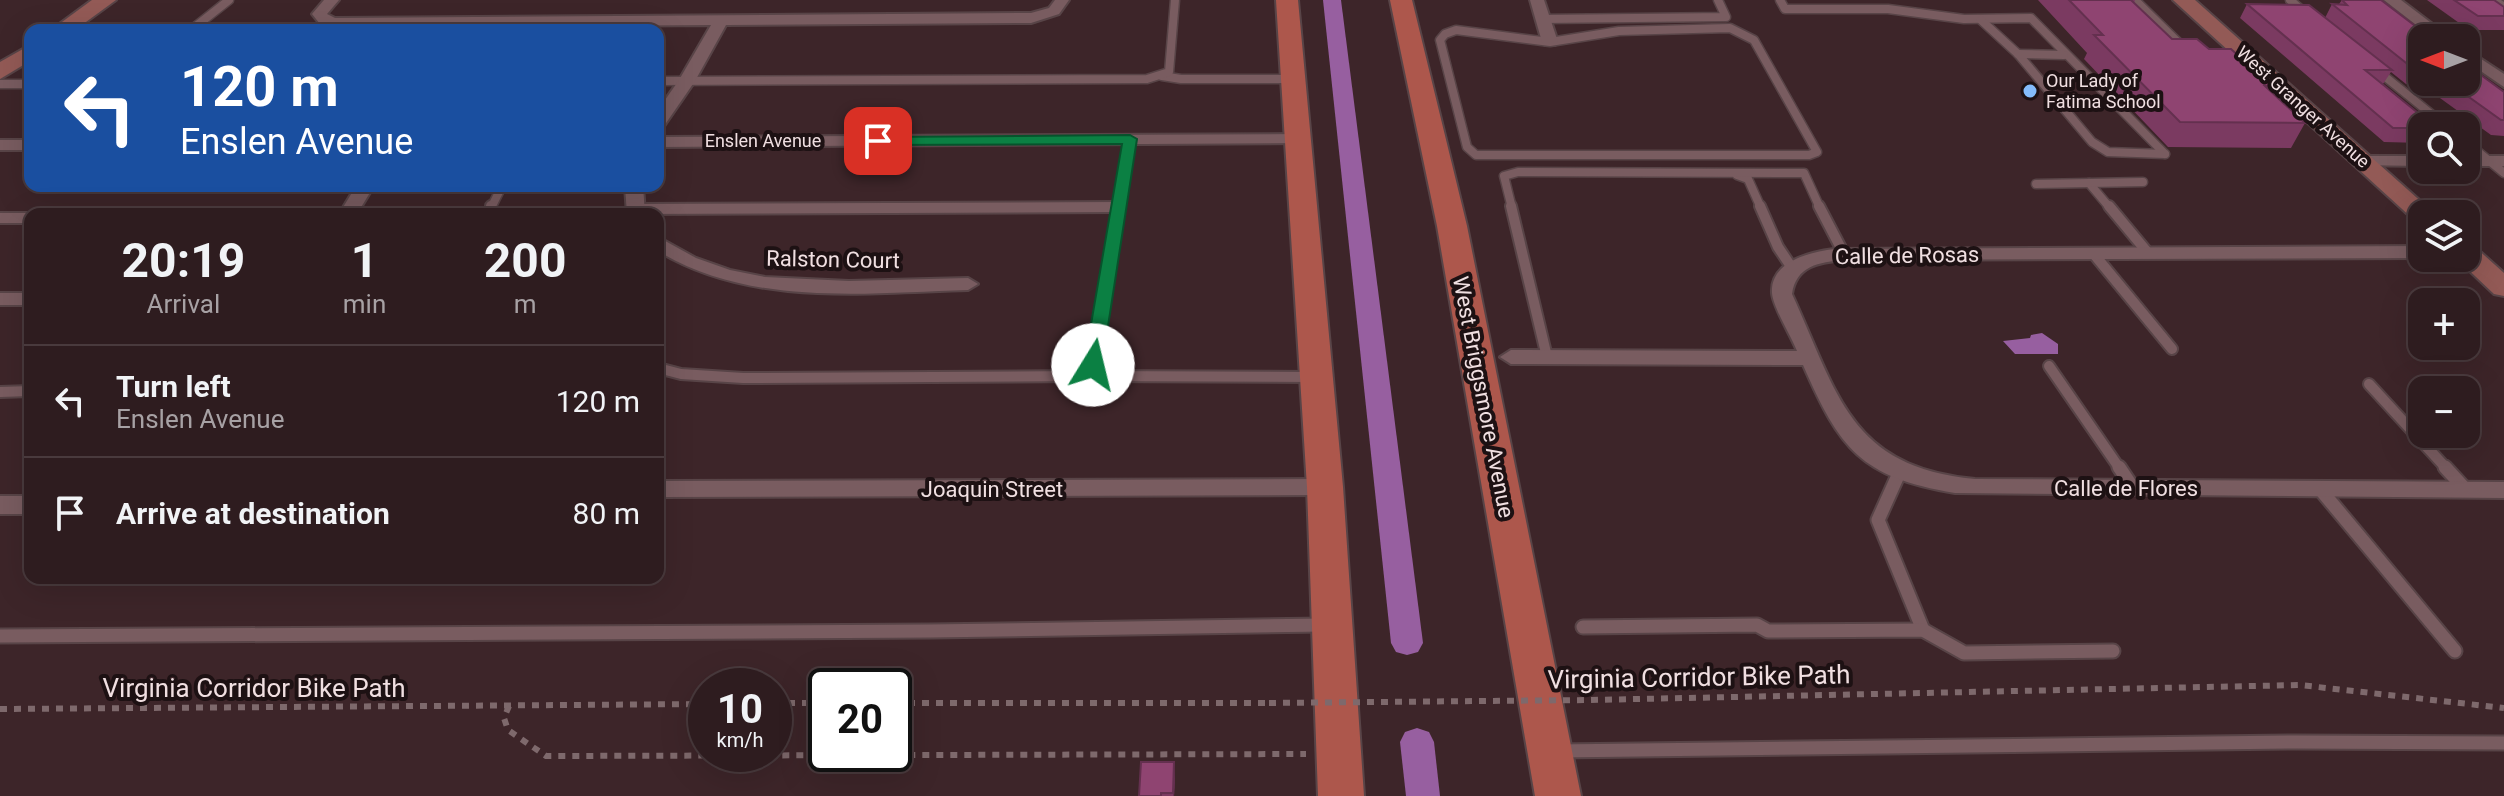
<!DOCTYPE html>
<html lang="en">
<head>
<meta charset="utf-8">
<style>
	:root { --surface:#2e1c1f; --page:#362528; --text:#f1f3f6; --muted:#a7a1a4; --line:#493a3d }
	body { margin:0; font-family:Roboto,sans-serif; background:var(--page); color:var(--text); height:100vh; display:flex; flex-direction:column; font-size:30px; white-space:nowrap }
	* { box-sizing:border-box; margin:0 }
	p { font-size:26px; color:var(--muted) }
	.icon { flex:none; width:44px; height:44px; fill:none; stroke:currentColor; stroke-width:2; stroke-linecap:round; stroke-linejoin:round }
	.map { position:relative; flex:1; overflow:hidden }
	.sheet { position:absolute; left:24px; top:208px; width:640px; height:376px; display:flex; flex-direction:column; background:var(--surface); border-radius:16px; box-shadow:0 8px 32px #0002,0 0 0 2px var(--line) }
	.sheet>* { flex:none }
	.hud { position:absolute; left:24px; top:24px; width:640px; height:168px; border-radius:16px; box-shadow:0 8px 32px #0002,0 0 0 2px var(--line); background:#1a4fa0; color:#fff; overflow:hidden }
	.needle { width:52px; rotate:270deg }
	.fabs { position:absolute; left:2408px; top:24px; display:grid; gap:16px }
	.fabs a { display:grid; place-items:center; width:72px; height:72px; border-radius:16px; background:var(--surface); box-shadow:0 8px 32px #0002,0 0 0 2px var(--line); font-size:40px }
	.speed { position:absolute; left:688px; top:668px; display:flex; gap:16px; font-size:40px; font-weight:700; text-align:center }
	.speed>* { display:grid; place-content:center; width:104px; height:104px; border-radius:50%; background:var(--surface); box-shadow:0 8px 32px #0002,0 0 0 2px var(--line); line-height:1 }
	.speed small { font-size:20px; font-weight:400 }
	.speed .limit { border:4px solid #111; border-radius:12px; background:#fff; color:#111 }
	.pin { position:absolute; display:grid; place-items:center; width:68px; height:68px; color:#fff; margin:-34px; border-radius:16px; box-shadow:0 4px 12px #0006 }
	.me { position:absolute; width:88px; margin:-44px; rotate:9deg; stroke-linejoin:round; filter:drop-shadow(0 0 6px #0008) }
	.turn { display:flex; align-items:center; gap:28px; height:168px; padding:0 24px; font-size:36px }
	.turn .icon { width:104px; height:104px; stroke-width:2.5 }
	.turn b { display:block; font-size:56px; line-height:68px }
	.eta { display:flex; justify-content:space-evenly; align-items:center; height:136px; text-align:center }
	.eta b { font-size:48px; font-weight:700; line-height:56px }
	ul { padding:0; list-style:none }
	li { display:flex; align-items:center; gap:24px; height:112px; padding:0 24px; border-top:2px solid var(--line) }
	li div { flex:1 }
	li b { display:block; font-size:30px }
	li em { font-style:normal }
	.map>svg:first-child { display:block }
	.water { fill:#975fa0 }
	.lines { fill:none; stroke-linecap:round; stroke-linejoin:round }
	.canal { fill:#975fa0; fill-rule:evenodd }
	.lane-far2-casing { stroke:#584447; stroke-width:11 }
	.lane-far1-casing { stroke:#584447; stroke-width:14 }
	.lane-casing { stroke:#584447; stroke-width:17 }
	.street-casing { stroke:#584447; stroke-width:4 }
	.secondary-casing { stroke:#584447; stroke-width:4 }
	.primary-casing { stroke:#584447; stroke-width:4 }
	.path { stroke:#7e696c; stroke-width:6; stroke-dasharray:7 7; stroke-linecap:butt }
	.lane-far2 { stroke:#795c60; stroke-width:8 }
	.lane-far1 { stroke:#795c60; stroke-width:10 }
	.lane { stroke:#795c60; stroke-width:13 }
	.street { fill:#795c60; fill-rule:evenodd }
	.secondary { fill:#935a56; fill-rule:evenodd }
	.primary { fill:#ad574c; fill-rule:evenodd }
	.path-bridge { stroke:#7e696c; stroke-width:6; stroke-dasharray:7 7; stroke-linecap:butt }
	.wall { fill:#7b3a61 }
	.shaded-wall { fill:#64304f }
	.building { fill:#8f4471; stroke:#64304f; stroke-width:2 }
	.route { fill:#0b8043; stroke:#07532c; stroke-width:2 }
	.poi-dot { fill:#84bcfb; stroke:#1d1113; stroke-width:3 }
	.labels { text-anchor:middle; stroke-width:8; stroke-linejoin:round; paint-order:stroke }
	.far-poi-label { font-size:18px; fill:#f0dfe1; stroke:#1d1113; text-anchor:start }
	.far-street-label { font-size:18px; fill:#f0dfe1; stroke:#1d1113 }
	.street-label { font-size:22px; fill:#f0dfe1; stroke:#1d1113 }
	.near-street-label { font-size:26px; fill:#f0dfe1; stroke:#1d1113 }
</style>
</head>
<body>
<div class="map">
<svg width="2504" height="796" viewBox="0 0 2504 796">
	<rect width="100%" height="100%" fill="#3d2529"/>
	<path class="water" d="M2042,333L2058,344V354H2015L2003,341L2030,338L2031,335Z"/>
	<g class="lines">
		<g class="canal">
			<path d="M1323,0H1341L1423,643L1418,652L1407,655L1396,652L1391,643Z"/>
			<path d="M1417,728L1429,732L1434,742L1440,796H1406L1400,742L1405,732Z"/>
		</g>
		<defs>
			<g id="lane-far2">
				<path d="M1780,0L1785,9H1888L1964,19L2031,18L2165,154"/>
				<path d="M2135,0L2183,47"/>
				<path d="M2290,0L2305,13"/>
				<path d="M2494,0L2504,7"/>
				<path d="M1543,19L1726,17L1718,0"/>
				<path d="M1981,20L2018,54L2092,142L2108,152L2165,154"/>
				<path d="M1730,28L1754,40L1817,152L1809,155H1476L1467,147L1440,40L1445,34L1456,30L1550,42L1619,31Z"/>
				<path d="M191,30L229,0"/>
				<path d="M2018,54L2064,55"/>
				<path d="M2378,71L2446,126"/>
				<path d="M1162,76L1181,79H1293"/>
				<path d="M658,81L1147,79L1169,72L1175,0"/>
				<path d="M0,84H30"/>
				<path d="M2466,142L2504,173"/>
				<path d="M1737,175L1748,179L1761,208"/>
				<path d="M2089,183L2110,208"/>
				<path d="M2036,184L2143,182"/>
				<path d="M491,208L502,186"/>
				<path d="M788,208L1118,207"/>
				<path d="M1119,208L1130,139"/>
				<path d="M1512,208L1504,176L1518,172L1804,173L1820,208"/>
			</g>
			<g id="lane-far1">
				<path d="M1511,206L1547,357"/>
				<path d="M1760,206L1778,247L1792,268"/>
				<path d="M1819,206L1844,254"/>
				<path d="M2109,206L2148,253"/>
				<path d="M636,209L1118,207"/>
				<path d="M490,214L491,206"/>
				<path d="M0,218H30"/>
				<path d="M2093,253L2172,349"/>
				<path d="M2049,366L2120,469"/>
				<path d="M658,368L681,374L743,378L1085,376L1093,365L1119,206"/>
				<path d="M1085,376L1312,377"/>
				<path d="M2369,384L2447,469"/>
				<path d="M0,392L30,391"/>
			</g>
			<g id="lane">
				<path d="M2119,467L2133,488"/>
				<path d="M2445,467L2466,490"/>
				<path d="M1900,471L1878,520L1923,630"/>
				<path d="M2320,489L2455,651"/>
				<path d="M1583,627L1757,625L1768,631L1923,630L1964,653L2113,651"/>
				<path d="M0,636L930,631L1323,625"/>
				<path d="M1557,751L2295,742L2504,743"/>
			</g>
			<g id="street">
				<path d="M324,0H339L327,14L335,18L1031,13L1049,8L1055,0H1069L1059,14L1031,23L726,25L695,81L664,126L658,127V110L679,80L711,25L335,28L320,24L312,14Z"/>
				<path d="M1530,0H1544L1558,42L1555,45H1545L1542,42Z"/>
				<path d="M2384,0H2401L2451,38H2433Z"/>
				<path d="M2466,49L2504,74V87L2466,61Z"/>
				<path d="M1299,134L1305,135L1308,139L1305,143L658,147V137Z"/>
				<rect x="0" y="140" width="30" height="10"/>
				<path d="M2363,156H2422V166L2357,165L2354,161Z"/>
				<rect x="2466" y="156" width="38" height="10"/>
				<path d="M356,186H374L357,214H339Z"/>
				<path d="M625,186H643L645,214H627Z"/>
				<path d="M658,237L696,258L730,270L765,277L849,281L968,278L978,284L968,290C865,293 750,307 658,251Z"/>
				<path d="M2422,246V258L1844,260C1819,262 1796,266 1792,294C1838,394 1849,467 1975,479L2504,482V498L1955,493C1860,477 1840,449 1803,365L1511,364L1500,357L1511,350L1797,351C1791,336 1773,307 1772,293C1770,261 1811,252 1834,249Z"/>
				<rect x="0" y="293" width="30" height="12"/>
				<path d="M1325,479L1333,481L1337,487L1333,493L1325,495L658,497V481Z"/>
				<rect x="0" y="496" width="30" height="18"/>
			</g>
			<g id="secondary">
				<path d="M92,0H116L75,30H51Z"/>
				<path d="M2173,0H2195L2435,214H2422V222L2413,219Z"/>
				<path d="M30,45V61L0,79V62Z"/>
				<path d="M2466,245L2475,247L2504,273V296L2494,294L2457,259L2466,258Z"/>
			</g>
			<g id="primary">
				<path d="M1276,0H1298L1343,487L1364,796H1318L1307,487Z"/>
				<path d="M1390,0H1412L1467,226L1581,796H1535L1437,226Z"/>
			</g>
		</defs>
		<use href="#lane-far2" class="lane-far2-casing"/>
		<use href="#lane-far1" class="lane-far1-casing"/>
		<use href="#lane" class="lane-casing"/>
		<use href="#street" class="street-casing"/>
		<use href="#secondary" class="secondary-casing"/>
		<use href="#primary" class="primary-casing"/>
		<g class="path">
			<path d="M1591,700L2300,685L2504,708"/>
			<path d="M774,703H826"/>
			<path d="M894,703H1269"/>
			<path d="M509,706L504,718L508,730L546,756L1306,754"/>
			<path d="M0,709L706,704"/>
		</g>
		<use href="#lane-far2" class="lane-far2"/>
		<use href="#lane-far1" class="lane-far1"/>
		<use href="#lane" class="lane"/>
		<use href="#street" class="street"/>
		<use href="#secondary" class="secondary"/>
		<use href="#primary" class="primary"/>
		<path class="path-bridge" d="M1269,703L1591,700"/>
	</g>
	<g class="wall">
		<path d="M2038,0H2135L2134,3L2172,39L2209,49L2272,86L2270,90L2305,123L2291,148L2168,147L2084,59L2087,53Z"/>
		<path d="M2342,0L2422,38V82H2466L2504,92V136L2491,135L2422,85L2406,84L2391,72L2383,84L2422,126V143L2384,142L2240,18L2247,4L2325,18L2332,4H2339Z"/>
		<path d="M2427,0H2494L2504,7V30H2469Z"/>
		<path d="M1175,777L1174,796H1139Z"/>
	</g>
	<path class="shaded-wall" d="M1174,762L1175,777L1174,796H1173Z"/>
	<g class="building">
		<path d="M2069,0H2131L2172,39H2197L2209,49H2231L2272,86H2265L2305,123L2180,122L2094,35H2103Z"/>
		<path d="M2342,0H2381L2431,38H2422V70H2415L2332,4L2347,5Z"/>
		<path d="M2454,0H2494L2504,7V16H2478Z"/>
		<path d="M2247,4L2309,5L2392,70H2365L2434,126H2422V128H2393Z"/>
		<path d="M2466,64L2504,92V120H2501L2448,82H2466Z"/>
		<path d="M1141,762H1174L1173,793H1161V796H1139Z"/>
	</g>
	<path class="route" d="M1130,135L1137,139L1102,365L1093,370L1084,365L1122,144L878,145L871,141L878,137Z"/>
	<circle class="poi-dot" cx="2030" cy="91" r="8"/>
	<g class="labels">
		<g class="far-poi-label">
			<text x="2046" y="87">Our Lady of<tspan x="2046" dy="21">Fatima School</tspan></text>
		</g>
		<g class="far-street-label">
			<text transform="translate(2303 107) rotate(42)" y="6">West Granger Avenue</text>
			<text x="763" y="147">Enslen Avenue</text>
		</g>
		<g class="street-label">
			<text transform="translate(1907 255) rotate(-1)" y="8">Calle de Rosas</text>
			<text transform="translate(833 259) rotate(1)" y="8">Ralston Court</text>
			<text transform="translate(1484 397) rotate(79)" y="8">West Briggsmore Avenue</text>
			<text x="2126" y="496">Calle de Flores</text>
			<text x="992" y="497">Joaquin Street</text>
		</g>
		<g class="near-street-label">
			<text transform="translate(1699 677) rotate(-1)" y="9">Virginia Corridor Bike Path</text>
			<text x="254" y="697">Virginia Corridor Bike Path</text>
		</g>
	</g>
</svg>
<div class="fabs">
<a><svg class="needle" viewBox="-14 -14 28 28"><path d="M0-13l5 13h-10z" fill="#e53935"/><path d="M0 13l5-13h-10z" fill="#a7a1a4"/></svg></a>
<a><svg class="icon" aria-label="search" viewBox="0 0 24 24"><circle cx="10" cy="10" r="6"/><path d="M15 15l6 6"/></svg></a>
<a><svg class="icon" aria-label="layers" viewBox="0 0 24 24"><path d="M12 4l9 5-9 5-9-5zM3 14l9 5 9-5"/></svg></a>
<a>+</a>
<a>−</a>
</div>
<div class="speed"><div>10<small>km/h</small></div><div class="limit">20</div></div>
<div class="pin" style="left:878px;top:141px;background:#d93025"><svg class="icon" aria-label="arrive" viewBox="0 0 24 24"><path d="M6 21V4h12l-3 4 3 4H6"/></svg></div>
<svg class="me" style="left:1093px;top:365px" viewBox="-20 -20 40 40"><circle r="19" fill="#fff"/><path d="M0-13L10 11 0 6-10 11z" fill="#0b8043"/></svg>
<div class="hud">
<div class="turn"><svg class="icon" aria-label="left" viewBox="0 0 24 24"><path d="M17 20v-9H6M10 6l-5 5 5 5"/></svg><div><b>120 m</b>Enslen Avenue</div></div>
</div>
<section class="sheet">
<div class="eta">
<div><b>20:19</b><p>Arrival</p></div>
<div><b>1</b><p>min</p></div>
<div><b>200</b><p>m</p></div>
</div>
<ul>
<li><svg class="icon" aria-label="left" viewBox="0 0 24 24"><path d="M17 20v-9H6M10 6l-5 5 5 5"/></svg><div><b>Turn left</b><p>Enslen Avenue</p></div><em>120 m</em></li>
<li><svg class="icon" aria-label="arrive" viewBox="0 0 24 24"><path d="M6 21V4h12l-3 4 3 4H6"/></svg><div><b>Arrive at destination</b></div><em>80 m</em></li>
</ul>
</section>
</div>
</body>
</html>
